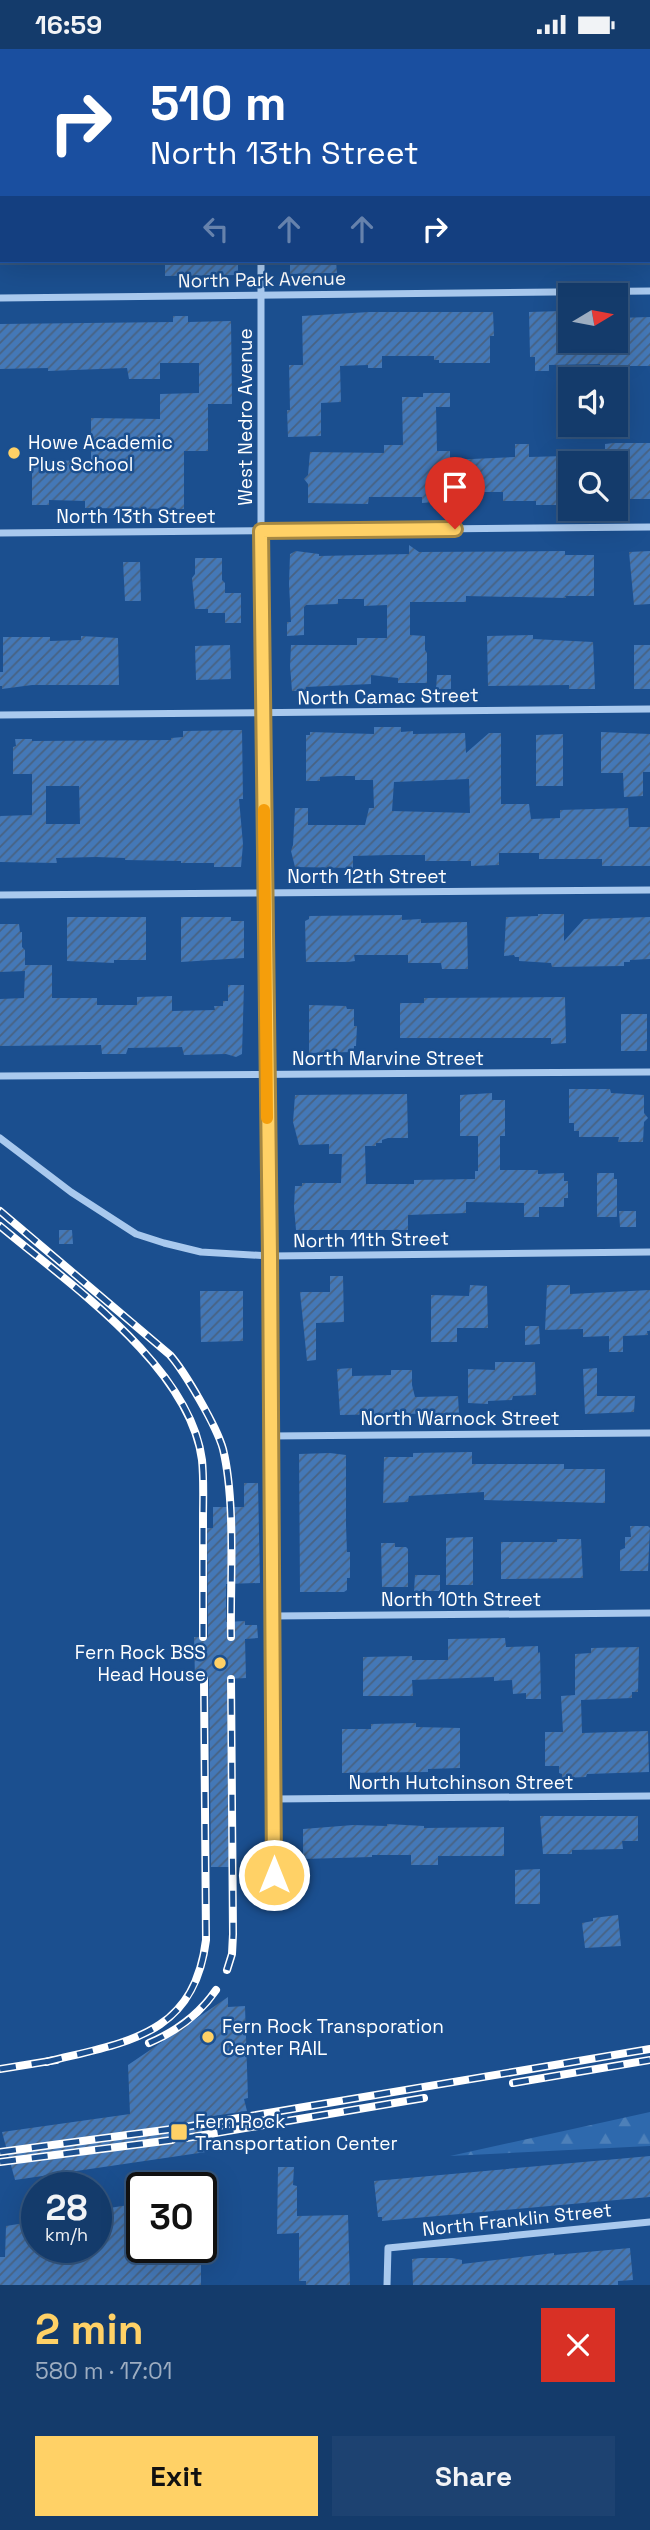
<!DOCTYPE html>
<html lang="en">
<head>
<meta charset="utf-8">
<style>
	:root { --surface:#143b6b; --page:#1d4271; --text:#f1f3f6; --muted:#9dadc1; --line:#33557e; --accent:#ffd166 }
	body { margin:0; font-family:"Space Grotesk",sans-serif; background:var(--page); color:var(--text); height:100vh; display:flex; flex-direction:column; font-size:26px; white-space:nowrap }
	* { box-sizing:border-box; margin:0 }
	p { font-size:23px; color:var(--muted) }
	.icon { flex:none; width:38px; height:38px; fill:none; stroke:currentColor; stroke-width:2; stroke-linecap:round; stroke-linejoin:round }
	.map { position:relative; height:2236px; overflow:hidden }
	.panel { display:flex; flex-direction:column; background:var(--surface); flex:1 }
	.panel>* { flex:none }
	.banner { position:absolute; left:0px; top:0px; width:651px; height:214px; box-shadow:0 7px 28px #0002,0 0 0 2px var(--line); background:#1a4fa0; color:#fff; overflow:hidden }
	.needle { width:46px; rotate:80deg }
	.tools { position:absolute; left:558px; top:234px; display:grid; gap:14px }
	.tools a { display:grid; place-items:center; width:70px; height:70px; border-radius:0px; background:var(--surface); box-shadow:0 7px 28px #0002,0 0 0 2px var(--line); font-size:35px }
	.speed { position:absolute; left:21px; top:2123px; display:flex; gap:14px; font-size:35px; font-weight:700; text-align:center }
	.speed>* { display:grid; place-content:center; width:91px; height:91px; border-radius:50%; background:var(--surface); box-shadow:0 7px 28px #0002,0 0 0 2px var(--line); line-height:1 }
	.speed small { font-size:18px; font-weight:400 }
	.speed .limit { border:4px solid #111; border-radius:10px; background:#fff; color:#111 }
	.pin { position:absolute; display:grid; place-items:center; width:60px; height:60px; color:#fff; margin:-72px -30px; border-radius:50% 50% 50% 0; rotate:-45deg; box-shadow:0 0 7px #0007 }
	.pin .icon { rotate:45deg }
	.me { position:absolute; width:77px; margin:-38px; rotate:0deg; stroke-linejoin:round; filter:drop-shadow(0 0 5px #0008) }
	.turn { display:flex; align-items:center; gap:24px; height:147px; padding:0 35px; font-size:32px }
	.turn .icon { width:91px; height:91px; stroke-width:2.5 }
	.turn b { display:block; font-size:49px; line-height:60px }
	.lanes { display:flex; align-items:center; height:66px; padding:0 35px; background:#0003; justify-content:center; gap:35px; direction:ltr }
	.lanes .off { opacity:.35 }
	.round { display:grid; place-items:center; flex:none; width:74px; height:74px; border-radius:0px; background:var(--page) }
	.overview { display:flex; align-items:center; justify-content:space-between; height:119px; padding:0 35px }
	h1 { font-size:42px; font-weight:600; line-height:52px; color:var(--accent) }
	.action { display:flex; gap:14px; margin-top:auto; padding:14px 35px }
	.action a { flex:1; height:80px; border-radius:0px; background:var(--accent); color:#111; font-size:28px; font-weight:600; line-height:80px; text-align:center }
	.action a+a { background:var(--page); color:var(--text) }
	.status { display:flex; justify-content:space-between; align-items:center; height:49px; padding:0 35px; background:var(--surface); direction:ltr }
	.status svg { height:19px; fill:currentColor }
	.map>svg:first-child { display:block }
	.forest { fill:url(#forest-firs) }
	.building { fill:url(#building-hatch); fill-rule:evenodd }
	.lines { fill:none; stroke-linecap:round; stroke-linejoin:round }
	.street { stroke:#a9c9ee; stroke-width:7 }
	.rail-casing { stroke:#fff; stroke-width:8 }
	.rail { stroke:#1b4f8f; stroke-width:5; stroke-dasharray:16; stroke-linecap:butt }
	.route-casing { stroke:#a68842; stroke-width:18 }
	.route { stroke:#ffd166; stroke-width:12 }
	.slow { stroke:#f59e0b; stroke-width:12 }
	.poi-dot { fill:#ffd166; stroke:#1b4f8f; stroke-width:2.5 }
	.labels { text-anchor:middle; stroke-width:5; stroke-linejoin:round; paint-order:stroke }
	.street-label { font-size:19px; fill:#fff; stroke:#1b4f8f }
	.poi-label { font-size:19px; fill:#fff; stroke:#1b4f8f; text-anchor:start }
</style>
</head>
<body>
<div class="status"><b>16:59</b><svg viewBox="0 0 49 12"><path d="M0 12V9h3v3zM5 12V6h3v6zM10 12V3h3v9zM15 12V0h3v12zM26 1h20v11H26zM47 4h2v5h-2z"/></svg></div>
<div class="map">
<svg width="650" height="2236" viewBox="0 0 650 2236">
	<defs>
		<pattern id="forest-firs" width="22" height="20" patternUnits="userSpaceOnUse" patternTransform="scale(1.75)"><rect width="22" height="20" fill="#2e69ad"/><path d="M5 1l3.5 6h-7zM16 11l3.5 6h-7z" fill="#4d80b9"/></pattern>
		<pattern id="building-hatch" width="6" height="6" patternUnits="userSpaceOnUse" patternTransform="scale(1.75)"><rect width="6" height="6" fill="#4478b7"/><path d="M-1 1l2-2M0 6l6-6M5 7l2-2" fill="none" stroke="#486282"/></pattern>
	</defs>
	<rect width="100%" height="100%" fill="#1b4f8f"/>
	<path class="forest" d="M650,2063V2097L450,2107Z"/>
	<g class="building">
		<path d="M165,212H238V226L165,227Z"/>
		<path d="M290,212H336L337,224L290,225Z"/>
		<path d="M562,262L561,269H570V292H616V269L650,268V317H600V315L549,316V322H535V308H530L529,263Z"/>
		<path d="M369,263H493L494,287H490V314H439V311H434V307H382V319H368V316L340,317L341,353L321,354V387L288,388L287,361H290L289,316H303L302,267Z"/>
		<path d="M173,267H188V273L231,272L232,355H208V402H184V460L85,459V452L49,451V456H32V411L91,412V369L160,370V345L199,344V314H160V330H129L127,319L48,322V319L0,320V275L173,273Z"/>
		<path d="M423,344H450V358H436L437,402H450V411L515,408V395H529V408L565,407V401L605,400V395L614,394H650V450H616V415H570V450H564L563,456H536V452H503V443H451L449,452L422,454V448H369L368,455L308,454V435L304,430L308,426L310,403L384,404V396H403L402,348H423Z"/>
		<path d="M409,496L419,503L565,502V506H594V547H565L566,549L466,547V553H410V586L425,587V601L427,604V634H398V629L371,626V635L306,638V642H292L290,617L291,596H357V589H387V556L364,557V550H338V555L306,556L304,558V586L287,587V573H291L289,535L290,505L296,502L319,505V507L409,505Z"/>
		<path d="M650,502V555L634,556L629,503Z"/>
		<path d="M195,509H222V531L225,534V544H241V574H225V564H208V560H195L192,529L195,525Z"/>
		<path d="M123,513H140L141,552H125Z"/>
		<path d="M533,586V590L593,593L595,640H569V636L488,637L487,587Z"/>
		<path d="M81,587L118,589L119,636H32L2,640V637H0V623H3V588H50V592L81,591Z"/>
		<path d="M230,596L231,630L196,631L195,597Z"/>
		<rect x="634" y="596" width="16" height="44"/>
		<path d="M437,626H451V640H436Z"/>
		<path d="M374,678H401V683L413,682V685L465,684L466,704L489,684H501V755H529L531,770L560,769V761L628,759L629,778H650V817H602V810H539V804H499V816L471,817V812H425V806H389L353,807V819L295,818L291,802L293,796L295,759H308V776H365L369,759H374L373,731H355V727H338L320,728V732H306V686H310V683L374,685ZM469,730L470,764L392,762L394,733Z"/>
		<path d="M242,681L243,750H239L243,795L241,818H214V814H181V812L125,811V809L96,808L56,809L57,814L0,813V767L32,766V725H13V698L16,697L15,690H32V692L171,691V689L183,688V682ZM46,737H79L80,775H46Z"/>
		<path d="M601,683L650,685V723H643V747L624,748L623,724H601Z"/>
		<path d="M563,685V737H536V686Z"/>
		<path d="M538,865H564V892L584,870L650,868V910L630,911V913H624V917L552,918L551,914L519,912V908H515L514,906L504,907L506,868L538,867Z"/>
		<path d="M402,866V871L421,870V874L467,873L468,920H442L441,914H408V906H354L355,912L348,913H306L305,872L309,870V867Z"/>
		<path d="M67,868H146V911H114V914L67,912Z"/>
		<path d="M181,868H231V872H244V909L181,913Z"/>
		<path d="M0,875H19L20,883H22V898L25,901V916H52V949H97V956H137V948L172,947V962L215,961L214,957H223V952H228V936H244L242,1005L236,1008L226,1005L184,1006L182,998L128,999L126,1005H102L101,996L0,997V950L24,949L25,922L0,923Z"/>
		<path d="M565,948L566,994L551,995V989H400V954H424V949Z"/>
		<path d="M309,956L346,957L347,960H354V977H357L356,997H354V1003L309,1004Z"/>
		<rect x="621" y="965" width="26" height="37"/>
		<path d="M569,1040H610L611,1044L644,1046V1064L648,1069L644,1073L643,1093H618L619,1088H579V1082H574V1074H569Z"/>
		<path d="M492,1044V1051H505V1087H500V1121H538V1125L564,1124V1132H568V1149H564V1158H539V1168H524V1154L466,1153V1164L408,1166V1181H296L294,1158L295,1137H302V1134H341L342,1105H329V1095L299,1096L293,1073L295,1046L407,1045L408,1089H388L382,1091V1094H376V1097H365L366,1135H414V1131L475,1130V1122H478V1087H460V1046Z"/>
		<path d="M597,1124H614V1130H617V1168H597Z"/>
		<path d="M619,1162H636V1178H620Z"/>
		<path d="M59,1181H72L73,1195H59Z"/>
		<path d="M330,1227H343L344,1273L316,1274V1311L307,1312L300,1243H330Z"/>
		<path d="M470,1236L487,1237L488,1279H457V1293H431V1246L469,1247Z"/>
		<path d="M547,1236H570V1245L650,1241V1282H647L648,1286L623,1287V1303H609V1287L583,1288V1280L545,1281Z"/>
		<path d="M200,1242H243V1292L201,1293Z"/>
		<path d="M525,1277H539L540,1295L525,1296Z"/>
		<path d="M495,1313H535L536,1346L513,1347L512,1351L488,1352V1355L468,1354V1320L495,1321Z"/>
		<path d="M352,1319V1327L391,1326V1321H412V1336L415,1348L458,1347L459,1364L340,1366L337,1320Z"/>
		<path d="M597,1319V1347H635L634,1363L585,1365L583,1320Z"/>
		<path d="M472,1403V1415H564V1420H605V1454L484,1451V1443L409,1447L408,1453L383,1454L384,1408H413V1404Z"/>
		<path d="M330,1404L346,1406V1476L347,1503H350V1529H347V1541L344,1543H300L299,1405Z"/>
		<path d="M244,1434H258L260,1534L226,1535V1573L245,1572V1576H257L258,1589L245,1590L246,1629L227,1630L229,1818H211L209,1630H195L194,1588H208L207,1479H213V1458H244Z"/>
		<path d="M630,1477H648L650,1479L648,1522H620V1501L625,1499V1488H631Z"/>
		<path d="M473,1488V1536H446V1489Z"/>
		<path d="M557,1490H581L583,1529L501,1530V1493H557Z"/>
		<path d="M381,1494H395V1498H406L408,1500V1538H382Z"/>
		<path d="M415,1526H440V1542H414Z"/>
		<path d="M505,1589L506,1598L538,1597V1604L540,1603L541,1650H526V1644L513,1645L512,1631L494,1632V1628L412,1631L413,1647H363V1608L412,1607V1611H448V1590Z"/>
		<path d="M639,1598L638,1643H632V1649L581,1651L582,1684L648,1682L649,1723L587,1725L586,1728L562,1729V1725L559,1724V1717H545V1683H563L561,1647L575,1646V1605L591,1604V1599Z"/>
		<path d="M416,1674V1678L460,1679V1719L428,1720V1723L342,1724V1680H371V1675Z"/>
		<path d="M540,1767H638V1792H622L623,1800L572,1801V1805H543Z"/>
		<path d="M387,1775L424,1777V1779L504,1778V1807H438V1816H411V1806H372V1808L303,1810V1780L353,1776L387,1777Z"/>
		<path d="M540,1820V1855H515V1821Z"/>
		<path d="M618,1866L621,1897L585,1899L582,1874L593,1872V1869Z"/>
		<path d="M228,1948V1958L245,1957L248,2049L244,2050L247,2062L200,2069L206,2103L15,2131L2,2083L130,2065L128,2016Z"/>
		<path d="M650,2107V2148L382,2172V2168H378L374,2132Z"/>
		<path d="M278,2118H294L293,2136L297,2137V2167L348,2166L350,2236H306V2232H299V2184L277,2185Z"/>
		<path d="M142,2154V2198H172V2207L201,2206V2236H0V2208H5L6,2177L37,2172V2198H96V2161Z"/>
		<path d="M630,2199L633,2231L618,2232V2236H413L412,2210L421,2209H452L462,2211V2215L554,2204V2206Z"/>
	</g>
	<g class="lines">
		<g class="street">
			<path d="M259,0V2"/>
			<path d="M261,212V482L270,1207L274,1826"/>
			<path d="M0,249L650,242"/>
			<path d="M0,484L650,478"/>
			<path d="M0,666L650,660"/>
			<path d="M0,846L650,841"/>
			<path d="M0,1027L650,1023"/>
			<path d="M0,1089L71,1143L136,1185L164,1194L201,1203L270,1207L650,1203"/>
			<path d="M270,1387L650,1384"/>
			<path d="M273,1567L650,1564"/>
			<path d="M273,1750L650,1747"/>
			<path d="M387,2236L388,2199L650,2173"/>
		</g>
		<defs>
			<g id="rail">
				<path d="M0,1162L170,1306C185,1323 217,1378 223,1400C236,1454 230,1531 231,1588"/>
				<path d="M0,1177C69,1235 190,1317 202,1411C204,1431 203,1451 203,1470C203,1510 203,1549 203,1588"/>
				<path d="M227,1921L232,1905L233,1885L231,1630"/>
				<path d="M149,1994C177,1982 199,1966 216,1941"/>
				<path d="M46,2013C125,1993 194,1988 206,1891L204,1630"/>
				<path d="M0,2020L56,2011"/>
				<path d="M513,2034L650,2011"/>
				<path d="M185,2078L650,2000"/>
				<path d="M186,2089L424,2049"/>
				<path d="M0,2103L172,2080"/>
				<path d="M0,2113L172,2091"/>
			</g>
		</defs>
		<use href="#rail" class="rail-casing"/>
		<use href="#rail" class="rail"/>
	</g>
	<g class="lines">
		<defs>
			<path id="route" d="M274,1826L270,1207L261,482L455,480"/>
		</defs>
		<use href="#route" class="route-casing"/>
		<use href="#route" class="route"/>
		<path class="slow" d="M264,761L267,1069"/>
	</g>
	<g class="poi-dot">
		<circle cx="14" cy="404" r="7"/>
		<circle cx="220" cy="1614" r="7"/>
		<circle cx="208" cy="1988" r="7"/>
		<rect x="170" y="2074" width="18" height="18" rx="3.5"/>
	</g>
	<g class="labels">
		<g class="street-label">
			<text transform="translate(262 230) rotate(-1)" y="7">North Park Avenue</text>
			<text transform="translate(245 368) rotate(-90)" y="7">West Nedro Avenue</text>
			<text x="136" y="474">North 13th Street</text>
			<text transform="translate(388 647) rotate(-1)" y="7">North Camac Street</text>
			<text x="367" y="834">North 12th Street</text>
			<text x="388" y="1016">North Marvine Street</text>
			<text transform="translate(371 1190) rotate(-1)" y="7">North 11th Street</text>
			<text x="460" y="1376">North Warnock Street</text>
			<text x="461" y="1557">North 10th Street</text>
			<text x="461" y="1740">North Hutchinson Street</text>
			<text transform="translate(517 2170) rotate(-6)" y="7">North Franklin Street</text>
		</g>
		<g class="poi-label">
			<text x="28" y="400">Howe Academic<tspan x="28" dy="22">Plus School</tspan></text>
			<text x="206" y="1610" text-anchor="end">Fern Rock BSS<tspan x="206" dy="22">Head House</tspan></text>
			<text x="222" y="1984">Fern Rock Transporation<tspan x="222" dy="22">Center RAIL</tspan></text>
			<text x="195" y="2079">Fern Rock<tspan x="195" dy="22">Transportation Center</tspan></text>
		</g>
	</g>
</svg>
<div class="tools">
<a><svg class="needle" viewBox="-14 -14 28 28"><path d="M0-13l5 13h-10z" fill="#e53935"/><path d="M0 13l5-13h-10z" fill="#9dadc1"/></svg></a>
<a><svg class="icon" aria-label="sound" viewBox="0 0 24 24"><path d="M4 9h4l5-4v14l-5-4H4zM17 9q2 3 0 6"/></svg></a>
<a><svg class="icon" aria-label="search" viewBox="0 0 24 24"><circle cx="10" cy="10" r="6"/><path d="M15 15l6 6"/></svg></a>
</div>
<div class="speed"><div>28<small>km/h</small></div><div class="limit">30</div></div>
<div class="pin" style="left:455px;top:480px;background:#d93025"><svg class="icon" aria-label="arrive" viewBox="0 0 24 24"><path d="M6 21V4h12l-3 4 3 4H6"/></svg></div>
<svg class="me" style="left:274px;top:1826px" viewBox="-20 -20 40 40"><circle r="17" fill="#ffd166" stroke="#fff" stroke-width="3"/><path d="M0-11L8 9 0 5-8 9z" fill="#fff"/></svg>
<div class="banner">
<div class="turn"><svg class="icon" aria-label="right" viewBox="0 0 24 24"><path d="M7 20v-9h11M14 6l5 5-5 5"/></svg><div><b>510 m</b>North 13th Street</div></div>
<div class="lanes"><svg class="icon off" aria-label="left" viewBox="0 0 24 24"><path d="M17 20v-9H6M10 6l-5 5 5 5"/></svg><svg class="icon off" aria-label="ahead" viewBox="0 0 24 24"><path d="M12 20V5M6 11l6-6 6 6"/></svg><svg class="icon off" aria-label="ahead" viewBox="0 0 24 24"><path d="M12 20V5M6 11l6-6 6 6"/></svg><svg class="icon" aria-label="right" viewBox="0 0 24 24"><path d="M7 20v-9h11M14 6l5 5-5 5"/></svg></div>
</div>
</div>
<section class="panel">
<div class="overview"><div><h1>2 min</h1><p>580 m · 17:01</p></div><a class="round" style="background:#d93025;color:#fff"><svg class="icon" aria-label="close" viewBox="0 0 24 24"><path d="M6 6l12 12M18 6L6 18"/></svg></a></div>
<div class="action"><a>Exit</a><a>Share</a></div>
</section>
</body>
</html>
